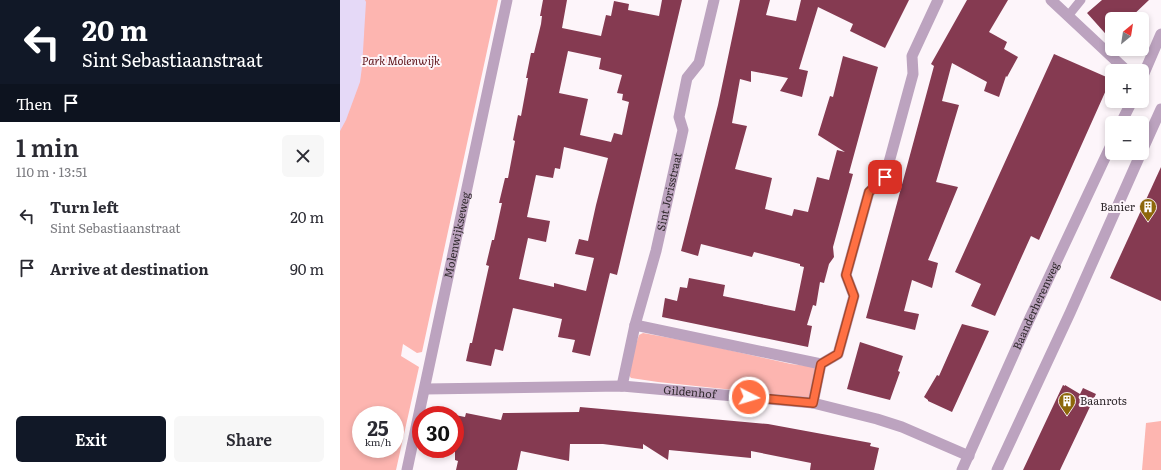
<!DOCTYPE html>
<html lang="en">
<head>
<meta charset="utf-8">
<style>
	:root { --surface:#fff; --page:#f7f7f7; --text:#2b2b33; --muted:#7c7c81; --accent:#111827 }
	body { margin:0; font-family:Literata,serif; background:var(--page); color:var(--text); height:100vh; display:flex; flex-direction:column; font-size:15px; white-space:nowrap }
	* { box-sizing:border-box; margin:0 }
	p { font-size:13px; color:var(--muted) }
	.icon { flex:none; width:22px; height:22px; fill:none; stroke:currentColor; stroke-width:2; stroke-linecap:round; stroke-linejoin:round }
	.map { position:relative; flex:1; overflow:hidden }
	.panel { display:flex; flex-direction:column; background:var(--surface); width:340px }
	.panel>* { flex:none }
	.hud { background:#111827; color:#fff; overflow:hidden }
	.needle { width:26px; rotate:30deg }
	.tools { position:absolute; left:765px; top:12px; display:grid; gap:8px }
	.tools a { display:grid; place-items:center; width:44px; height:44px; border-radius:6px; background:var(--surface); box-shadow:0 2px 6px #0003; font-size:20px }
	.speed { position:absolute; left:12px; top:406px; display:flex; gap:8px; font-size:20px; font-weight:700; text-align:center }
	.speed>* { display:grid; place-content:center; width:52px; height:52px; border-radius:50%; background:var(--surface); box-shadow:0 2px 6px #0003; line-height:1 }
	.speed small { font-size:10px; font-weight:400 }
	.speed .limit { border:6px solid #d22; background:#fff; color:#111 }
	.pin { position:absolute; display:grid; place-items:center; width:34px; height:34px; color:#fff; margin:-17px; border-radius:8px; box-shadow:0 2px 6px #0006 }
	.me { position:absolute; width:44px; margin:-22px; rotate:95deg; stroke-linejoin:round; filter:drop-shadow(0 0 3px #0008) }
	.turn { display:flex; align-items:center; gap:14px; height:84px; padding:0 16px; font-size:18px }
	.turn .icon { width:52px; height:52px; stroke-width:2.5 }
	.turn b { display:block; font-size:28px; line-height:34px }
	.then { display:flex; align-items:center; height:38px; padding:0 16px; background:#0003; gap:8px; font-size:15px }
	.round { display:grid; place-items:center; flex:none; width:42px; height:42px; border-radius:6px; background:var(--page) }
	.head { display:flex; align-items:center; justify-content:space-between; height:68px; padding:0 16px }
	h1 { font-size:24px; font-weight:600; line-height:30px }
	.primary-button { display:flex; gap:8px; margin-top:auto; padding:8px 16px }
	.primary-button a { flex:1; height:46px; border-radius:6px; background:var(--accent); color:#fff; font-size:16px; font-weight:600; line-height:46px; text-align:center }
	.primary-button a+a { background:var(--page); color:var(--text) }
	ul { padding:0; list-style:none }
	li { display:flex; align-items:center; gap:12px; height:52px; padding:0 16px }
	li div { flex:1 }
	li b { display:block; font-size:15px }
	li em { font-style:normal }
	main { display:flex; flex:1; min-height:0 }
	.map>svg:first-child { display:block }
	.green { fill:#fdb5b0; fill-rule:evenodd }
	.water { fill:#e5d9f7 }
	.building { fill:#853a51; fill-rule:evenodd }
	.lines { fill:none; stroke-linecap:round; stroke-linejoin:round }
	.service { stroke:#bca3bf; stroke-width:9 }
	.minor { stroke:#bca3bf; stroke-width:11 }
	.route-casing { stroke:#a6492c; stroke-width:10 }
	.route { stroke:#ff7043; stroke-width:7 }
	.labels { text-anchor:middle; stroke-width:4; stroke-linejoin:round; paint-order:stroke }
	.park-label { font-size:11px; font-style:italic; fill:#5b0e14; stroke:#fdf5fa }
	.street-label { font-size:11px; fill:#322b2f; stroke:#fdf5fa }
	.poi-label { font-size:11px; fill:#322b2f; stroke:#fdf5fa; text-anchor:end }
</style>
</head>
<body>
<main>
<section class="panel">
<div class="hud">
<div class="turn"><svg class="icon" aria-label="left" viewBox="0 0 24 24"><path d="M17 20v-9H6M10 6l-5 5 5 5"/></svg><div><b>20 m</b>Sint Sebastiaanstraat</div></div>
<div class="then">Then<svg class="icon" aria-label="arrive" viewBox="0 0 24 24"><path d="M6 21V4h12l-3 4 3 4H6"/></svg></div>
</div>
<div class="head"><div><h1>1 min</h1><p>110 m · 13:51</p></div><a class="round"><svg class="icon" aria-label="close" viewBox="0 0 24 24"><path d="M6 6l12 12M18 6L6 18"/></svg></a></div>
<ul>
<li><svg class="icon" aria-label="left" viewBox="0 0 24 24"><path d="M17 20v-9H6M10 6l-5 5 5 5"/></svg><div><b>Turn left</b><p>Sint Sebastiaanstraat</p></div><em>20 m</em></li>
<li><svg class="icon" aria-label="arrive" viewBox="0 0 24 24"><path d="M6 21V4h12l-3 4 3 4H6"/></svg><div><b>Arrive at destination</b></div><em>90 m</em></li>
</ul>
<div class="primary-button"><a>Exit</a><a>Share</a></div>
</section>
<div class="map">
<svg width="821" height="470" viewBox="0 0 821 470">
	<rect width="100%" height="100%" fill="#fdf5fa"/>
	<g class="green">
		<path d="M0,0H158L82,352L77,353L63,344L61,356L79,367L56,470H0ZM21,415H55V449H21Z"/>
		<path d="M303,333L358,343L451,364L476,367L470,398L318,382L291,378L288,374L294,350L299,335Z"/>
		<path d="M821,421V470H802L806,423Z"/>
	</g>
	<path class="water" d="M0,0H25L26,2L22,67L20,82L6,120L0,131Z"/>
	<g class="building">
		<path d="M203,0H227L222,28L261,36L266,15L271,16L274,1L289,4L288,10L319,16L322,0H342L277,275L270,273L250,356L232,352L235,340L218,337L222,319L173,308L163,351L155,349L151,366L126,361L130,343H132L145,284L149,266L146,265L152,240H154L162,203H159L165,178H168L175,141L173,140L178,115L181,116L188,78H186L191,53H194L201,24L202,16H200ZM228,51L261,58L259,69L282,75L277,93L283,94L282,100L289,102L282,135L274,133L271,142L240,135L248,99L219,93ZM224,147L268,158L256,205L248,241L239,239L235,254L254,258L246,291L214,283V287L179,279L188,238L206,242L210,221L187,217L196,175L213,178L215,168L220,169Z"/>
		<path d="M400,0H430L426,15L456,21L461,0H569L545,48L510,31L513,24L478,7L459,69L468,71L462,97L440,91L448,78L411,71V82L400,79L392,123L407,126L395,169L432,178L425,209L452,216L454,209L468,212L477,177L489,180L497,150L505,152L478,135L490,96L493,97L503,56L538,67L509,173L513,174L493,247L494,257L489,264L484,283L480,282L476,306L473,305L467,325L472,326L468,347L322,317L325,298L337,301L340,287L347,288L349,278L385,285L383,296L455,311L464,267L460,266V264L414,252L412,257L361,244L358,256L341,251L378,105Z"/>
		<path d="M627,0H668L649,32L667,42L664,49L678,57L667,77L666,76L659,97L644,91L647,82L612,63L602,101L619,105L596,182L618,187L588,260L598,263L592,288L572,280L564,311L579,314L575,330L526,318L594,66L591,64Z"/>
		<path d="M762,0H809L789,19H772V41L747,13Z"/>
		<path d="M714,54L771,79L699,240L691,236L655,316L631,306L641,284L615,272Z"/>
		<path d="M821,167V301L770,278Z"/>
		<path d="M622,324L649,331L612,412L588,401V400L584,397L597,375L599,376Z"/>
		<path d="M520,342L563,356L558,371L560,372L550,400L507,389Z"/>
		<path d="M723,385L725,386V385L740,394L743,388L756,394L720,470H683Z"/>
		<path d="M240,407L428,424L531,443L530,446L539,448L534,470H470L471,463L411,451V458L329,450L328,460L303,444V449L263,444H230L229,461L181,451L177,470H116L118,461L115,460V415L125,417L126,413L161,420L163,413L239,412Z"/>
	</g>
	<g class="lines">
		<path class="service" d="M728,16L741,0"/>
		<g class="minor">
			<path d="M711,0L787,71"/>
			<path d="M802,78L821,34"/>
			<path d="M781,123L792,101"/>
			<path d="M802,151L821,109"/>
			<path d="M295,325L481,364"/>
			<path id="s1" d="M282,386L295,325L316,251L343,130L339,117L347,78L359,63L374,0"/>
			<path id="s2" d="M85,389L282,386L473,403L537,419L562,427L629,456"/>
			<path d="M473,403L481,364L498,354L514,296L506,275L529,192L545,177L573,74L572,56L598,0"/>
			<path id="s3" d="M67,470L167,0"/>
			<path id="s4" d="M622,470L689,320L772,143"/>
			<path d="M657,470L730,313L801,153"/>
		</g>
	</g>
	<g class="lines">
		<defs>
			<path id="route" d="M409,397L473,403L481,364L498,354L514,296L506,275L529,192L545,177"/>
		</defs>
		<use href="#route" class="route-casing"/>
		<use href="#route" class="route"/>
	</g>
	<defs>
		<symbol id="building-pin" viewBox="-11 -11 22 30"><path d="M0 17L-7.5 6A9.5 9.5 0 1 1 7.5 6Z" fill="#8d670a" stroke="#fdf5fa"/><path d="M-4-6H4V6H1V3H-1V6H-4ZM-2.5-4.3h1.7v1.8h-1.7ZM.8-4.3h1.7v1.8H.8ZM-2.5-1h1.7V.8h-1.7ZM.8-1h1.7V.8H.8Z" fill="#fff"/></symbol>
	</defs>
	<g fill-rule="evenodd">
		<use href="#building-pin" x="798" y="197" width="20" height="27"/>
		<use href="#building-pin" x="717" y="391" width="20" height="27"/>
	</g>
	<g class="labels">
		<g class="park-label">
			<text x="61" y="65">Park Molenwijk</text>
		</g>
		<g class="street-label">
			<text dy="4" stroke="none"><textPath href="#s1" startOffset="200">Sint Jorisstraat</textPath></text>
			<text dy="4" stroke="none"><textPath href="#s3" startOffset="240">Molenwijkseweg</textPath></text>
			<text dy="4" stroke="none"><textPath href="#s4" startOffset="180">Baanderherenweg</textPath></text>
			<text dy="4" stroke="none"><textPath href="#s2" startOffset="265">Gildenhof</textPath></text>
		</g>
		<g class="poi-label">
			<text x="795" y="211">Banier</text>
			<text x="740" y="405" text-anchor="start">Baanrots</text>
		</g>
	</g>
</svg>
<div class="tools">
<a><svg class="needle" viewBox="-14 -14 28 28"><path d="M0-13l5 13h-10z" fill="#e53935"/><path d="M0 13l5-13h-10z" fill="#7c7c81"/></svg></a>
<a>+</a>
<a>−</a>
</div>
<div class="speed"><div>25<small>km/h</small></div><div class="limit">30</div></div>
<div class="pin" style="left:545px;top:177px;background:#d93025"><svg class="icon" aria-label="arrive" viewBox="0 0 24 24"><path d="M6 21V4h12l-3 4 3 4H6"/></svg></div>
<svg class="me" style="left:409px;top:397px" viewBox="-20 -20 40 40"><circle r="17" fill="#ff7043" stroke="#fff" stroke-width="3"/><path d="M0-11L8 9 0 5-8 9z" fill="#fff"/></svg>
</div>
</main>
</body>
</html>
